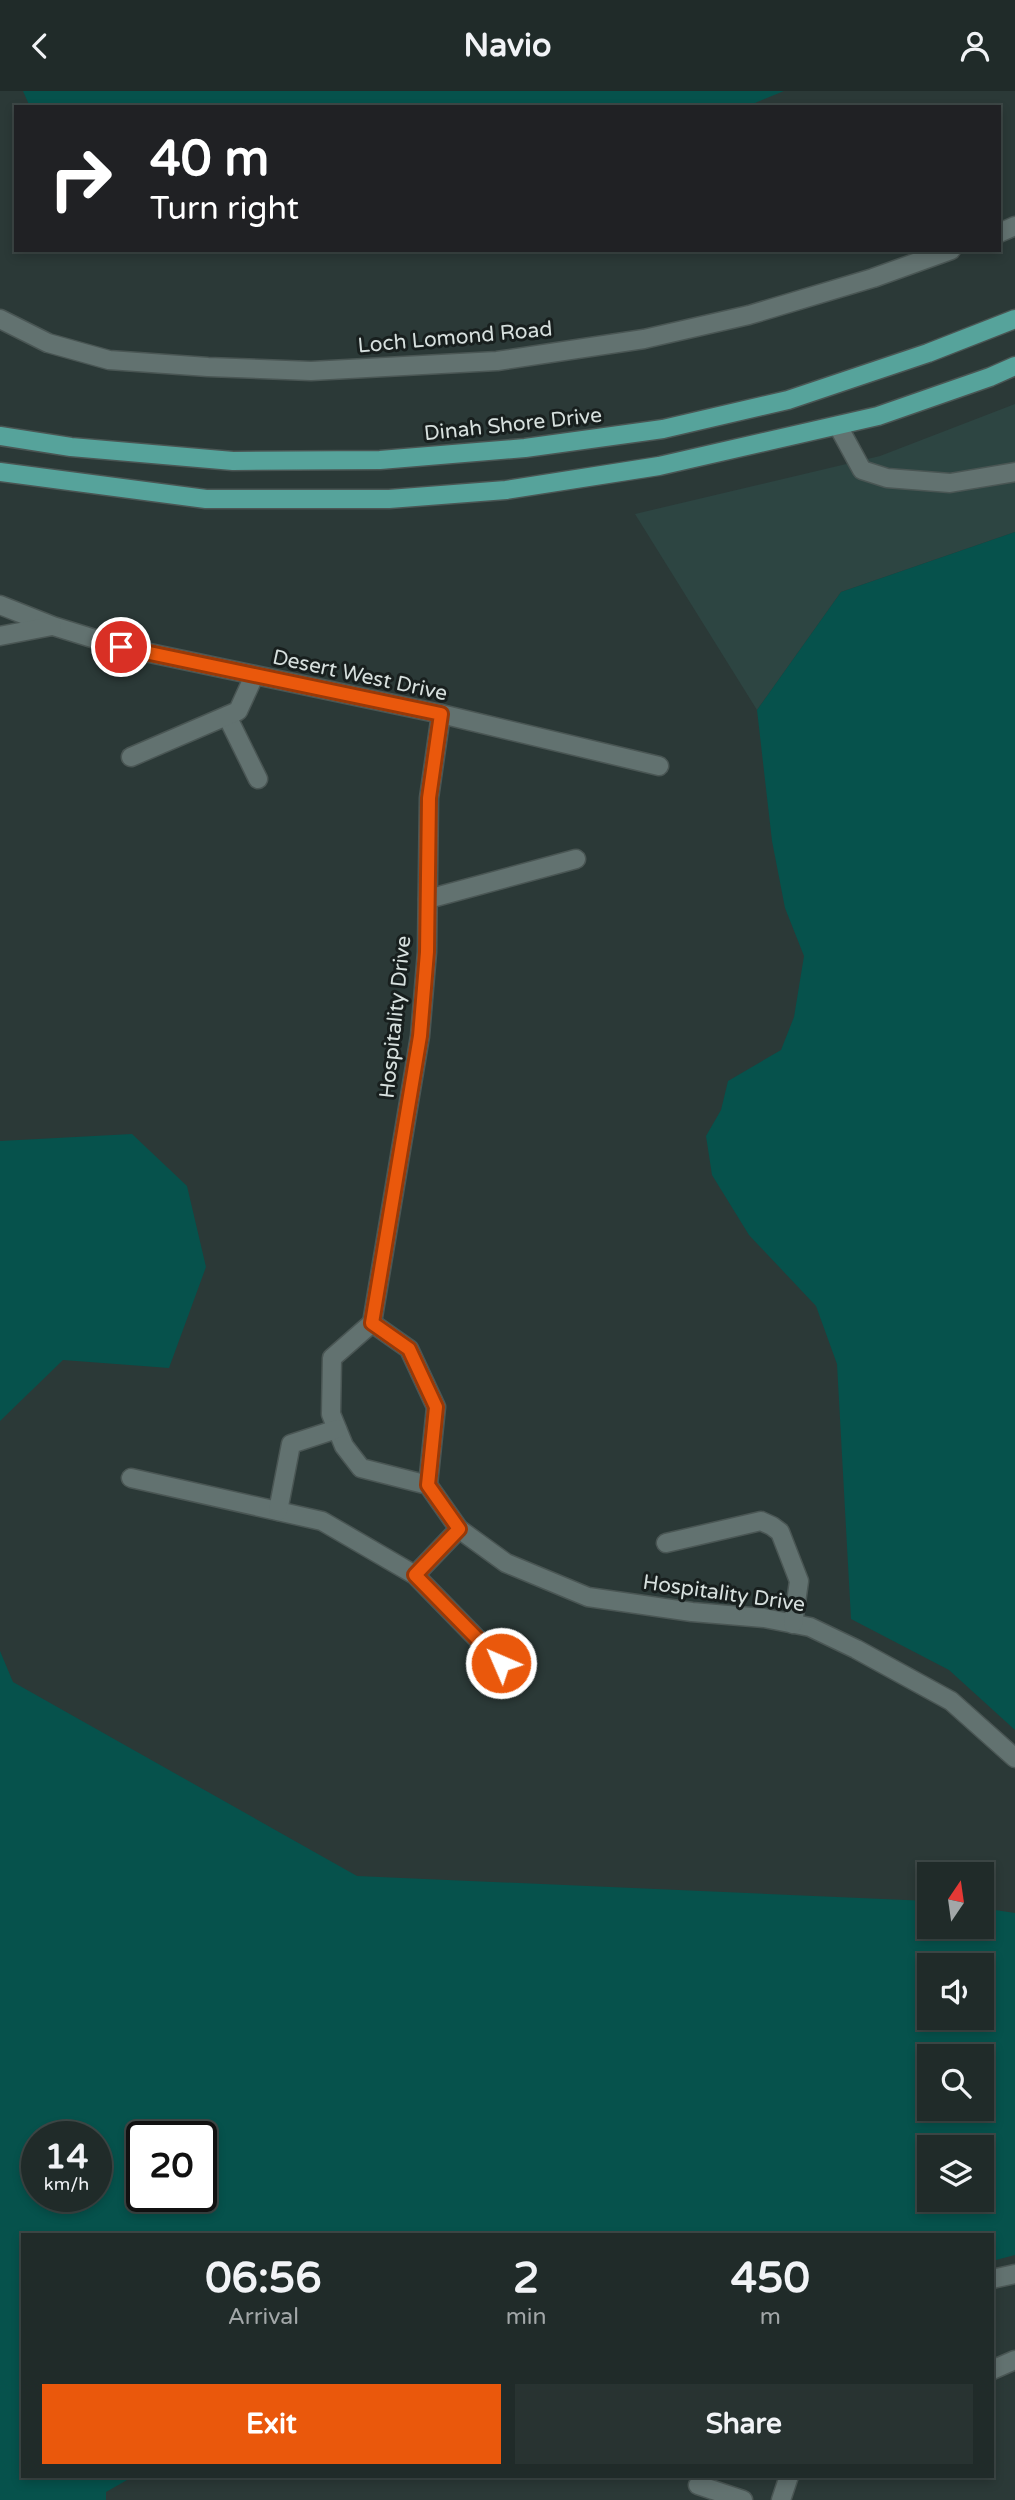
<!DOCTYPE html>
<html lang="en">
<head>
<meta charset="utf-8">
<style>
	:root { --surface:#202b29; --page:#283331; --text:#f1f3f6; --muted:#a2a7a8; --line:#3d4746; --accent:#ea580c }
	body { margin:0; font-family:"Varela Round",sans-serif; background:var(--page); color:var(--text); height:100vh; display:flex; flex-direction:column; font-size:26px; white-space:nowrap }
	* { box-sizing:border-box; margin:0 }
	p { font-size:23px; color:var(--muted) }
	.icon { flex:none; width:38px; height:38px; fill:none; stroke:currentColor; stroke-width:2; stroke-linecap:round; stroke-linejoin:round }
	.map { position:relative; flex:1; overflow:hidden }
	.details { position:absolute; left:21px; top:2142px; width:973px; height:245px; display:flex; flex-direction:column; background:var(--surface); border-radius:0px; box-shadow:0 4px 10px #0003,0 0 0 2px var(--line) }
	.details>* { flex:none }
	.hud { position:absolute; left:14px; top:14px; width:987px; height:147px; border-radius:0px; box-shadow:0 4px 10px #0003,0 0 0 2px var(--line); background:#202124; color:#fff; overflow:hidden }
	.needle { width:46px; rotate:13deg }
	.controls { position:absolute; left:917px; top:1771px; display:grid; gap:14px }
	.controls a { display:grid; place-items:center; width:77px; height:77px; border-radius:0px; background:var(--surface); box-shadow:0 4px 10px #0003,0 0 0 2px var(--line); font-size:35px }
	.speed { position:absolute; left:21px; top:2030px; display:flex; gap:14px; font-size:35px; font-weight:700; text-align:center }
	.speed>* { display:grid; place-content:center; width:91px; height:91px; border-radius:50%; background:var(--surface); box-shadow:0 4px 10px #0003,0 0 0 2px var(--line); line-height:1 }
	.speed small { font-size:18px; font-weight:400 }
	.speed .limit { border:4px solid #111; border-radius:10px; background:#fff; color:#111 }
	.pin { position:absolute; display:grid; place-items:center; width:60px; height:60px; color:#fff; margin:-30px; border:4px solid #fff; border-radius:50%; box-shadow:0 2px 7px #0007 }
	.me { position:absolute; width:77px; margin:-38px; rotate:315deg; stroke-linejoin:round; filter:drop-shadow(0 0 5px #0008) }
	.turn { display:flex; align-items:center; gap:24px; height:147px; padding:0 21px; font-size:32px }
	.turn .icon { width:91px; height:91px; stroke-width:2.5 }
	.turn b { display:block; font-size:49px; line-height:60px }
	.eta { display:flex; justify-content:space-evenly; align-items:center; height:119px; text-align:center }
	.eta b { font-size:42px; font-weight:700; line-height:49px }
	.action { display:flex; gap:14px; margin-top:auto; padding:14px 21px }
	.action a { flex:1; height:80px; border-radius:0px; background:var(--accent); color:#fff; font-size:28px; font-weight:700; line-height:80px; text-align:center }
	.action a+a { background:var(--page); color:var(--text) }
	header { display:flex; justify-content:space-between; align-items:center; height:91px; padding:0 21px; background:var(--surface); font-size:32px; font-weight:700 }
	.map>svg:first-child { display:block }
	.built { fill:#2d4542 }
	.green { fill:#06524c; fill-rule:evenodd }
	.lines { fill:none; stroke-linecap:round; stroke-linejoin:round }
	.minor-casing { stroke:#4a5654; stroke-width:21 }
	.major-casing { stroke:#4a5654; stroke-width:21 }
	.minor { stroke:#627270; stroke-width:18 }
	.major { stroke:#56a39b; stroke-width:18 }
	.route-casing { stroke:#983908; stroke-width:18 }
	.route { stroke:#ea580c; stroke-width:12 }
	.labels { text-anchor:middle; stroke-width:6; stroke-linejoin:round; paint-order:stroke }
	.street-label { font-size:21px; fill:#d7e0de; stroke:#181f1e }
</style>
</head>
<body>
<header><svg class="icon" aria-label="back" viewBox="0 0 24 24"><path d="M15 5l-7 7 7 7"/></svg>Navio<svg class="icon" aria-label="person" viewBox="0 0 24 24"><circle cx="12" cy="8" r="4"/><path d="M4 21q1-7 8-7t8 7"/></svg></header>
<div class="map">
<svg width="1015" height="2409" viewBox="0 0 1015 2409">
	<rect width="100%" height="100%" fill="#2b3937"/>
	<path class="built" d="M1015,313V441L841,501L757,619L635,423L880,365Z"/>
	<g class="green">
		<path d="M23,0H784L745,16H30Z"/>
		<path d="M1015,441V1639L949,1579L851,1528L837,1273L816,1215L749,1144L712,1084L706,1045L721,1019L728,990L781,959L794,926L804,865L785,817L772,750L757,619L841,501Z"/>
		<path d="M132,1043L187,1095L206,1176L169,1277L63,1269L0,1330V1050Z"/>
		<path d="M0,1560L13,1591L357,1785L929,1810V1836H982V1817L1015,1822V2164L992,2170V2144H23V2385H134L106,2401V2409H0ZM982,1874V1927H929V1874ZM982,1965V2018H929V1965ZM37,2046H96V2105H37ZM142,2046H201V2105H142ZM929,2056H982V2109H929Z"/>
	</g>
	<g class="lines">
		<defs>
			<g id="minor">
				<path d="M999,142L1015,135"/>
				<path d="M0,228L48,252L109,269L208,276L311,280L497,270L644,248L749,224L873,187L951,159"/>
				<path d="M838,335L862,379L887,387L950,392L1015,381"/>
				<path d="M0,514L53,535L121,556L441,623L659,675"/>
				<path d="M0,545L52,535"/>
				<path d="M227,625L258,688"/>
				<path d="M131,666L238,620L254,585"/>
				<path d="M428,808L576,768"/>
				<path d="M372,1232L420,945L427,861L429,707L441,623"/>
				<path d="M131,1387L322,1430L415,1484L501,1572"/>
				<path d="M428,1394L361,1377L344,1355L331,1323L332,1267L372,1232L409,1258L436,1316L428,1394L459,1438L506,1472L588,1506L692,1521L764,1527L810,1536L856,1558L951,1610L1015,1667"/>
				<path d="M278,1420L291,1353L337,1338"/>
				<path d="M666,1452L761,1430L772,1435L780,1441L799,1490L793,1533"/>
				<path d="M415,1484L459,1438"/>
				<path d="M992,2188L1015,2183"/>
				<path d="M992,2279L1015,2269"/>
				<path d="M698,2394L743,2409"/>
				<path d="M781,2409L789,2385"/>
			</g>
			<g id="major">
				<path d="M0,345L71,356L233,370L380,369L525,357L663,338L788,309L928,262L1015,228"/>
				<path d="M0,381L206,408H389L506,399L659,375L878,325L990,286L1015,275"/>
			</g>
		</defs>
		<use href="#minor" class="minor-casing"/>
		<use href="#major" class="major-casing"/>
		<use href="#minor" class="minor"/>
		<use href="#major" class="major"/>
	</g>
	<g class="lines">
		<defs>
			<path id="route" d="M121,556L441,623L429,707L427,861L420,945L372,1232L409,1258L436,1316L428,1394L459,1438L415,1484L501,1572"/>
		</defs>
		<use href="#route" class="route-casing"/>
		<use href="#route" class="route"/>
	</g>
	<g class="labels">
		<g class="street-label">
			<text transform="translate(455 246) rotate(-5)" y="7">Loch Lomond Road</text>
			<text transform="translate(513 333) rotate(-6)" y="7">Dinah Shore Drive</text>
			<text transform="translate(360 584) rotate(12)" y="7">Desert West Drive</text>
			<text transform="translate(395 926) rotate(-84)" y="7">Hospitality Drive</text>
			<text transform="translate(724 1502) rotate(8)" y="7">Hospitality Drive</text>
		</g>
	</g>
</svg>
<div class="controls">
<a><svg class="needle" viewBox="-14 -14 28 28"><path d="M0-13l5 13h-10z" fill="#e53935"/><path d="M0 13l5-13h-10z" fill="#a2a7a8"/></svg></a>
<a><svg class="icon" aria-label="sound" viewBox="0 0 24 24"><path d="M4 9h4l5-4v14l-5-4H4zM17 9q2 3 0 6"/></svg></a>
<a><svg class="icon" aria-label="search" viewBox="0 0 24 24"><circle cx="10" cy="10" r="6"/><path d="M15 15l6 6"/></svg></a>
<a><svg class="icon" aria-label="layers" viewBox="0 0 24 24"><path d="M12 4l9 5-9 5-9-5zM3 14l9 5 9-5"/></svg></a>
</div>
<div class="speed"><div>14<small>km/h</small></div><div class="limit">20</div></div>
<div class="pin" style="left:121px;top:556px;background:#d93025"><svg class="icon" aria-label="arrive" viewBox="0 0 24 24"><path d="M6 21V4h12l-3 4 3 4H6"/></svg></div>
<svg class="me" style="left:501px;top:1572px" viewBox="-20 -20 40 40"><circle r="17" fill="#ea580c" stroke="#fff" stroke-width="3"/><path d="M0-11L8 9 0 5-8 9z" fill="#fff"/></svg>
<div class="hud">
<div class="turn"><svg class="icon" aria-label="right" viewBox="0 0 24 24"><path d="M7 20v-9h11M14 6l5 5-5 5"/></svg><div><b>40 m</b>Turn right</div></div>
</div>
<section class="details">
<div class="eta">
<div><b>06:56</b><p>Arrival</p></div>
<div><b>2</b><p>min</p></div>
<div><b>450</b><p>m</p></div>
</div>
<div class="action"><a>Exit</a><a>Share</a></div>
</section>
</div>
</body>
</html>
